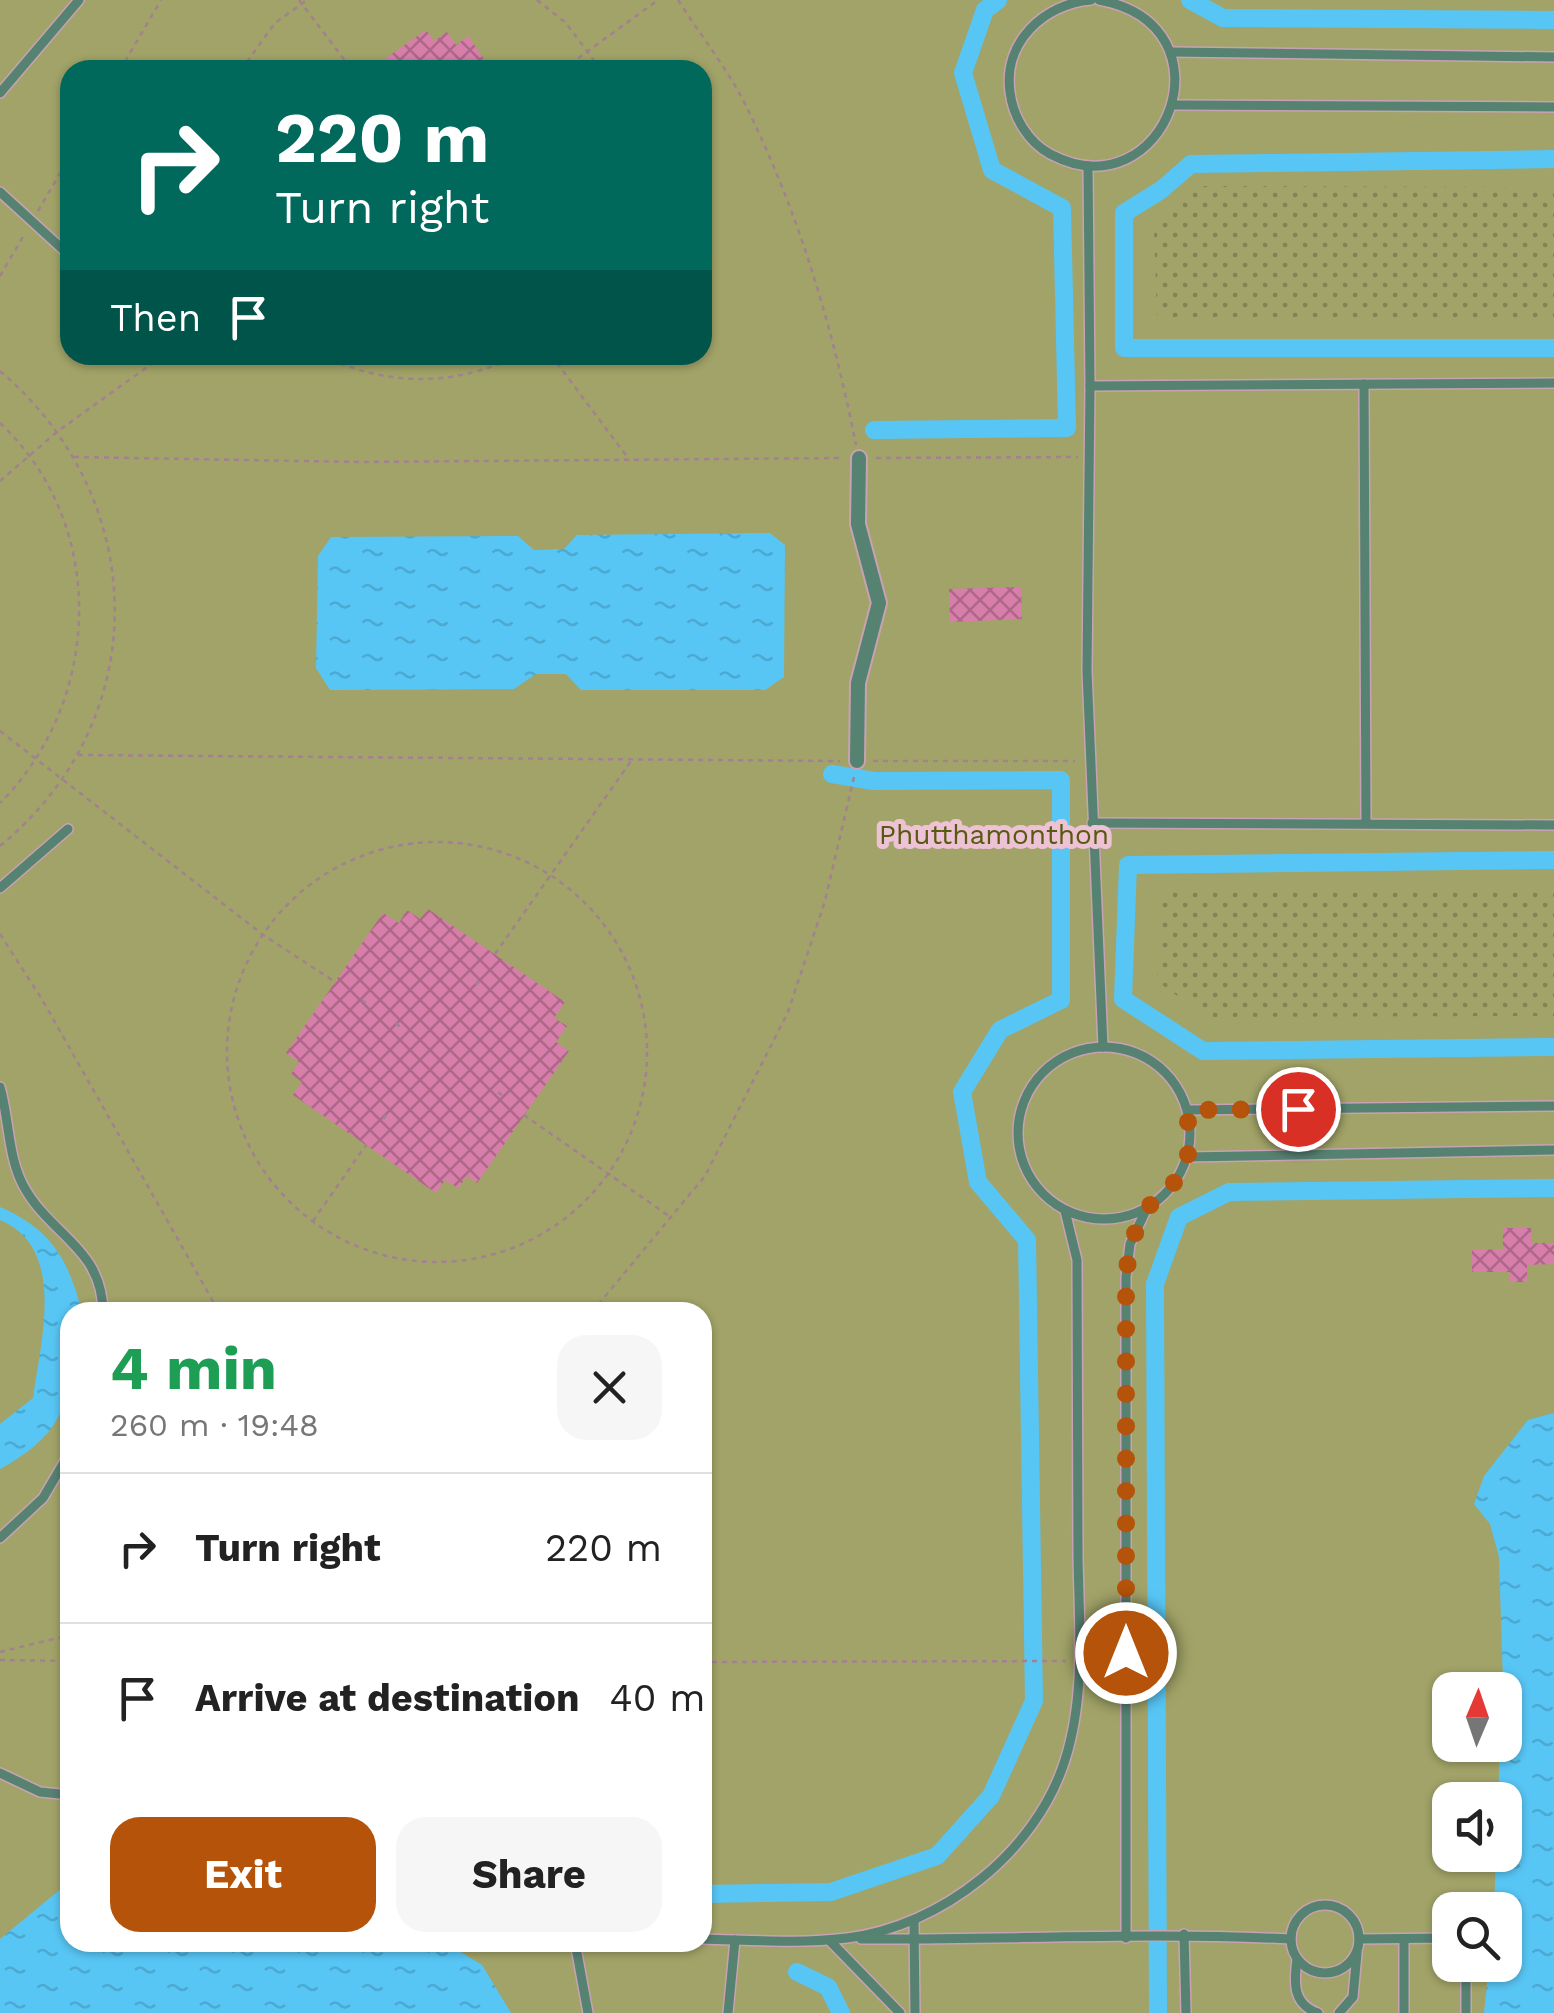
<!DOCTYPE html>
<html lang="en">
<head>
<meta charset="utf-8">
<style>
	:root { --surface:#fff; --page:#f6f6f6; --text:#222; --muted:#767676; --line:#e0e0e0; --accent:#b45309 }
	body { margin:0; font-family:"Work Sans",sans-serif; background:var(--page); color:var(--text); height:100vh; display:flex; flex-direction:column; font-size:38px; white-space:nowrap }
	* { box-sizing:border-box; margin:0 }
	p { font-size:32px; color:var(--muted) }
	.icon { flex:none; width:55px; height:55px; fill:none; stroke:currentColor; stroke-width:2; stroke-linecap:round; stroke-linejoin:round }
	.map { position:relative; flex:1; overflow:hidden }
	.panel { position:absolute; left:60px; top:1302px; width:652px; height:650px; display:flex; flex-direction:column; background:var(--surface); border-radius:30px; box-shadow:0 2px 8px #0004 }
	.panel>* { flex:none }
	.guide { position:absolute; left:60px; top:60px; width:652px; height:305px; border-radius:30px; box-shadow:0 2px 8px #0004; background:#00695c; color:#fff; overflow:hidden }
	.needle { width:65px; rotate:2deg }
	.buttons { position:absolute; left:1432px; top:1672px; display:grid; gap:20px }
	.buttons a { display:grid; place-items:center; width:90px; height:90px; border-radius:20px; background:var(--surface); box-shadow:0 2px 8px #0004; font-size:50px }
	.pin { position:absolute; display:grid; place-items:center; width:85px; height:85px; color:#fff; margin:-42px; border:5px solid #fff; border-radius:50%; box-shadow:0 2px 10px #0007 }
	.me { position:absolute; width:110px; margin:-55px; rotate:0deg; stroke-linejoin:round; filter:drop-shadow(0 0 8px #0008) }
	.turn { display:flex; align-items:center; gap:35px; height:210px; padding:0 50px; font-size:45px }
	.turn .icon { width:130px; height:130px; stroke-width:2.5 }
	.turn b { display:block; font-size:70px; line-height:85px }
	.then { display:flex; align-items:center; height:95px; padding:0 50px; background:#0003; gap:20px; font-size:38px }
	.round { display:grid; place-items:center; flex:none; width:105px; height:105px; border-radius:30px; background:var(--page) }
	.headline { display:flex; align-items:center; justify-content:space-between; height:170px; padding:0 50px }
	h1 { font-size:60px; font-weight:700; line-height:75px; color:#1e9e55 }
	.action { display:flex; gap:20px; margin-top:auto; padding:20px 50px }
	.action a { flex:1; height:115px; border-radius:30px; background:var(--accent); color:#fff; font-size:40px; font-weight:700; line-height:115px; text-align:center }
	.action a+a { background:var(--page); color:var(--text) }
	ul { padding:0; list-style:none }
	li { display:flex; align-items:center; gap:30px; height:150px; padding:0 50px; border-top:2px solid var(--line) }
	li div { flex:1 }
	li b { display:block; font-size:38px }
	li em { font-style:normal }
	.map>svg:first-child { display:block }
	.park { fill:#a1a368; fill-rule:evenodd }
	.garden { fill:url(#garden-dots) }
	.water { fill:url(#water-ripples) }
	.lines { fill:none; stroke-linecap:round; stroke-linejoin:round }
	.canal { stroke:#58c6f5; stroke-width:18 }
	.building { fill:url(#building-cross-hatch) }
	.service-casing { stroke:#c8a2b3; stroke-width:12 }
	.pedestrian-casing { stroke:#c8a2b3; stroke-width:18 }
	.path { stroke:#a28190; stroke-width:2.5; stroke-dasharray:5 5; stroke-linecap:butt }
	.service { stroke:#568272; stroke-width:9 }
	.pedestrian { stroke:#568272; stroke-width:14 }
	.route { stroke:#b45309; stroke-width:18; stroke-dasharray:0 32.4 }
	.labels { text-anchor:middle; stroke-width:10; stroke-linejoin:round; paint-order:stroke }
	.park-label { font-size:28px; fill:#595a12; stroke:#edc2d5 }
</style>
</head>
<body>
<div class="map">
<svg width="1554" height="2013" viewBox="0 0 1554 2013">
	<defs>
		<pattern id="garden-dots" width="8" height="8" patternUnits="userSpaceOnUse" patternTransform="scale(2.5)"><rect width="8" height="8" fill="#a1a368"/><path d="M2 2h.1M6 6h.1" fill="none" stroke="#838355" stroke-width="1.8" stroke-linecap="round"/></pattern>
		<pattern id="water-ripples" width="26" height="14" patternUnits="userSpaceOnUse" patternTransform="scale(2.5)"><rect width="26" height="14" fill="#58c6f5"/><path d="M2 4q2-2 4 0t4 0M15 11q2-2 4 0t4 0" fill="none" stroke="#4ca9d1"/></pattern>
		<pattern id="building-cross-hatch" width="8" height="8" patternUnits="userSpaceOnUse" patternTransform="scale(2.5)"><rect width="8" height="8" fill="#d77faa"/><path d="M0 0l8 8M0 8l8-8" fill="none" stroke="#ae6689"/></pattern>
	</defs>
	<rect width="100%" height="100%" fill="#edc2d5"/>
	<path class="park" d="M0,0H1554V2013H0ZM70,70H702V355H70ZM70,1312H702V1942H70ZM1450,1690H1505V1745H1450ZM1450,1800H1505V1855H1450ZM1450,1910H1505V1965H1450Z"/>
	<g class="garden">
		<path d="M1199,186L1554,187V318L1157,317L1154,228Z"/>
		<path d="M1159,889H1554V1016L1206,1017L1157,981Z"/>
	</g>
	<g class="water">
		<path d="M770,533L785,545L784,677L765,690H581L566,674H536L514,689L330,690L316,668L318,556L331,537L518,536L534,550L564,549L577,535Z"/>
		<path d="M0,1207C52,1230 68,1259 82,1312H70C70,1389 77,1427 0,1469V1424L33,1398C40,1343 68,1248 0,1220Z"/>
		<path d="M1554,1413V2013H1484L1489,1965H1505V1910H1494L1496,1855H1505V1800H1498L1500,1745H1505L1499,1557L1490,1524L1474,1504L1484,1476L1528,1420Z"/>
		<path d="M62,1888H70V1942H188C206,1954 236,1951 254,1942L446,1943L482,1965L511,2013H0V1939Z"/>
	</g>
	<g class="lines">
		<g class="canal">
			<path d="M1190,0L1223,18L1554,20"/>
			<path d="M1554,159L1191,164L1161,190L1124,213V348H1554"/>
			<path d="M874,430L1067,428L1062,208L992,170L963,73L985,10L998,0"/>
			<path d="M1554,860L1128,865L1123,999L1203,1051L1554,1047"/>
			<path d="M702,1894L831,1892L937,1856L991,1796L1034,1701L1027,1240L978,1182L962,1092L1000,1030L1061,1000V780L874,781L832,774"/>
			<path d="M797,1972L828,1987L841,2013"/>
			<path d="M1158,2013L1155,1284L1179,1217L1229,1192L1554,1188"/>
		</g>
	</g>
	<g class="building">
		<path d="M426,30L434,41L447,32L456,45L468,36L492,70H369Z"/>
		<path d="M1021,587L1022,619L950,622L949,589Z"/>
		<path d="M428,909L565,1002L554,1018L567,1026L556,1042L569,1051L477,1183L467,1176L458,1188L445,1180L436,1193L293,1095L302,1082L291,1074L299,1062L286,1053L383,913L399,923L407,910L420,919Z"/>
		<path d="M1503,1228H1531V1243H1554V1264L1527,1265V1282H1510V1272H1472V1250L1503,1249Z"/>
	</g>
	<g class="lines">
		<defs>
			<g id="service">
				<path d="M1091,0C1044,4 1003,42 1010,92C1013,117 1028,142 1050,154C1166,215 1237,25 1099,0"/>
				<path d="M1171,52L1554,57"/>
				<path d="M0,93L79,0"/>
				<path d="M1173,105L1554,107"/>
				<path d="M1088,166L1090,386L1554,383"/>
				<path d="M0,192L70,256"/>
				<path d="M1364,384L1366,823"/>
				<path d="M1090,386L1087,671L1103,1047"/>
				<path d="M1092,823L1554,825"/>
				<path d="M0,888L68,829"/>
				<circle cx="1104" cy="1133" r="86"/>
				<path d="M0,1087C9,1118 8,1157 23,1185C50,1236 102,1247 103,1312"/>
				<path d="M1188,1110L1554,1106"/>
				<path d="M1188,1157L1554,1150"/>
				<path d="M0,1538L43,1498L70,1452"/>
				<path d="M0,1773L40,1792L70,1795"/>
				<circle cx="1325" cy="1939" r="34"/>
				<path d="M914,1920L915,2013"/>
				<path d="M1184,1934L1186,2013"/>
				<path d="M1126,1938V1277L1130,1244L1147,1208"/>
				<path d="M702,1939C750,1940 800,1944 847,1938C942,1926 1036,1852 1065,1760C1086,1695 1079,1623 1078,1556C1078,1457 1078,1358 1077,1260L1065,1211"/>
				<path d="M861,1939C1005,1940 1148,1932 1291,1939"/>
				<path d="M1359,1939L1450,1938"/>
				<path d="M1404,1939V2013"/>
				<path d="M829,1940L900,2013"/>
				<path d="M575,1942L588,2013"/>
				<path d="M1297,1959C1294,1982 1292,2004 1318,2013"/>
				<path d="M1466,1965V2013"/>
				<path d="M728,2013L735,1940"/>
				<path d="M1339,2013L1353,1997L1357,1953"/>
			</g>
			<path id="pedestrian" d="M857,761L858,683L879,603L858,524L859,458"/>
		</defs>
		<use href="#service" class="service-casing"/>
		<use href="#pedestrian" class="pedestrian-casing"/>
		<g class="path">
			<path d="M299,0L352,70"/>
			<path d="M537,0L566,23L601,70"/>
			<path d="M678,0C701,36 730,72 748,110C800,216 833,329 856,445"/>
			<path d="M120,70L161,0"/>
			<path d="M241,70L275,23L307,0"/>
			<path d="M562,70L658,0"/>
			<path d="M38,211L70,156"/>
			<path d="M0,276L24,235"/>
			<path d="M322,355C386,387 455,387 519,355"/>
			<path d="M551,355L628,458"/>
			<path d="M0,371C151,499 155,719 0,846"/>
			<path d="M0,423C108,524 103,700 0,803"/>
			<path d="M74,457L362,462L843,458"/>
			<path d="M876,458L1078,457"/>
			<path d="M0,481L58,431L164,355"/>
			<path d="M0,731L262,934L335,982"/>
			<path d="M78,755L840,761"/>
			<path d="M873,761H1075"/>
			<circle cx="437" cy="1052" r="210"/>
			<path d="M0,934L43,1001L219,1312"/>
			<path d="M495,954L631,761"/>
			<path d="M476,985L480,979"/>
			<path d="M362,1000L367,1004"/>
			<path d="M396,1023L401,1028"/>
			<path d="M498,1092L504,1097"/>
			<path d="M524,1115L669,1216"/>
			<path d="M383,1119L389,1111"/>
			<path d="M313,1221L366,1145"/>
			<path d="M592,1312L705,1176L788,1012L825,901L854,777"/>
			<path d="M0,1652L70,1635"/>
			<path d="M0,1660L70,1661"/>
			<path d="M702,1662L1066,1661"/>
		</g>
		<use href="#service" class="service"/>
		<use href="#pedestrian" class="pedestrian"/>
	</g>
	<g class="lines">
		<path class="route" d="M1126,1653V1277L1130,1244L1147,1208L1179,1178L1188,1157V1110L1298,1109"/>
	</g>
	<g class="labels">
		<g class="park-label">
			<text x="994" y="844">Phutthamonthon</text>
		</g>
	</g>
</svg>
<div class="buttons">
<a><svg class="needle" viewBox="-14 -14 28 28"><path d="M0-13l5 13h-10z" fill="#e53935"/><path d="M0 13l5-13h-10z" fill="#767676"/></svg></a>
<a><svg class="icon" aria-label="sound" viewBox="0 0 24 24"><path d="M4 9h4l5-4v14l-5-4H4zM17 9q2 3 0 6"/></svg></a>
<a><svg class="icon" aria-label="search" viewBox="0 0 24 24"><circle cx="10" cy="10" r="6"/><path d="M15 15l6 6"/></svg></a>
</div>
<div class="pin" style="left:1298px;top:1109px;background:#d93025"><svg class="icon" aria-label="arrive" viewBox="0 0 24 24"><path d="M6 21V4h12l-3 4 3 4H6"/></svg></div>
<svg class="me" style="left:1126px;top:1653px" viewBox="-20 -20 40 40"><circle r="17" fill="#b45309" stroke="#fff" stroke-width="3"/><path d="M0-11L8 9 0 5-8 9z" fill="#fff"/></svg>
<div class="guide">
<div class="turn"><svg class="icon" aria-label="right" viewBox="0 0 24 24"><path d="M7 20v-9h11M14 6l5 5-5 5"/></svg><div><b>220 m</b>Turn right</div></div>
<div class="then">Then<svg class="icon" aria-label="arrive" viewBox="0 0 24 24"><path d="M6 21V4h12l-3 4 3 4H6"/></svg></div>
</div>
<section class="panel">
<div class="headline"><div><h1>4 min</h1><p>260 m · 19:48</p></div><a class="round"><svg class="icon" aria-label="close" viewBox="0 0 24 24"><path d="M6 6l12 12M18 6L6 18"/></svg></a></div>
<ul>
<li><svg class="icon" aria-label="right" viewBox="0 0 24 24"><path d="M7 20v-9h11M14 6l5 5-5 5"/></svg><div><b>Turn right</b></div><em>220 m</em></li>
<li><svg class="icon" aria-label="arrive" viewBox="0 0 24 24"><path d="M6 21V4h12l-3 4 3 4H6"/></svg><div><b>Arrive at destination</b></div><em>40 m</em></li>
</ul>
<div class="action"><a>Exit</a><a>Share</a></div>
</section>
</div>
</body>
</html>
